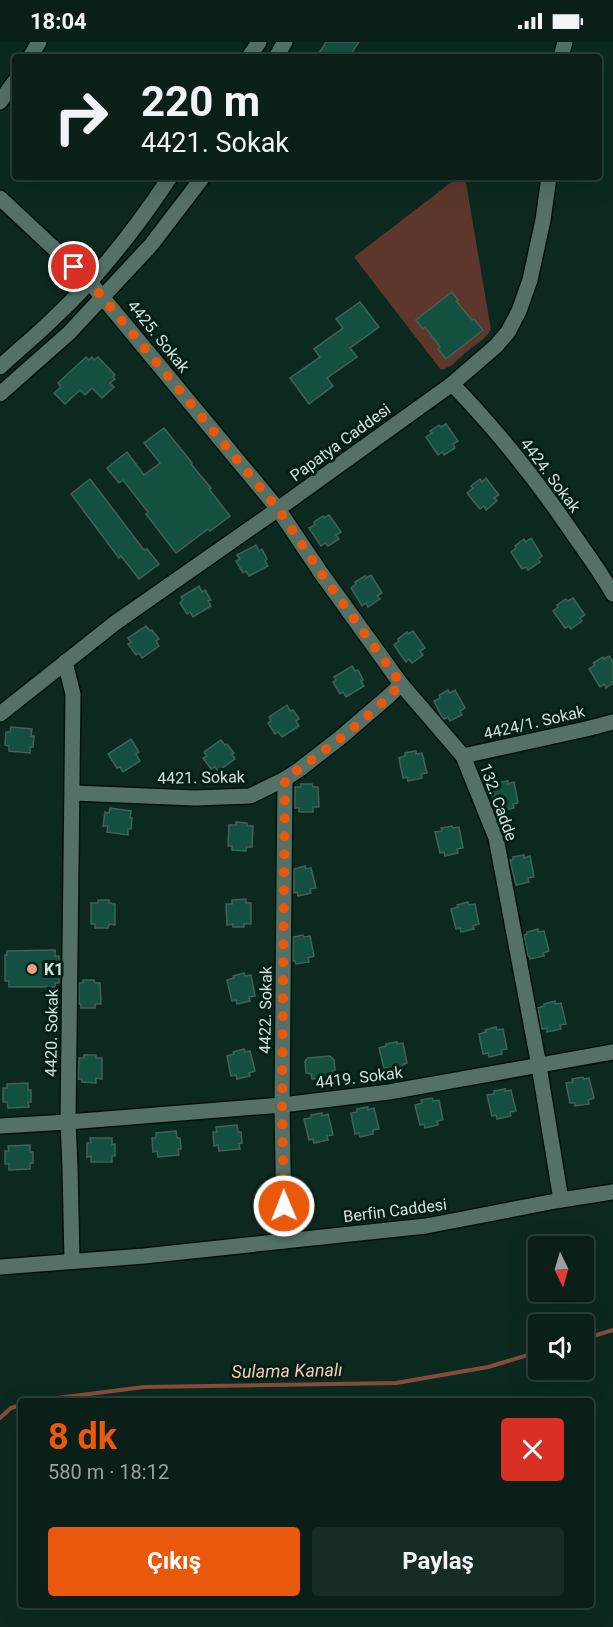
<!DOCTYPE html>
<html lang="tr">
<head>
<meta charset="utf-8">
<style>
	:root { --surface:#091f18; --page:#172c25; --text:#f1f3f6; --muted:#99a2a2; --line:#293d37; --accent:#ea580c }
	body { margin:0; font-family:Roboto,sans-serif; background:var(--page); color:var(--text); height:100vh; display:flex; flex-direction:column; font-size:22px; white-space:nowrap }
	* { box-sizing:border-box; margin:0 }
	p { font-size:20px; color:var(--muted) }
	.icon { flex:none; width:33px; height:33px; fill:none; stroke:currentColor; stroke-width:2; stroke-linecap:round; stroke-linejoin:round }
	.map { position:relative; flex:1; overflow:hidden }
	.details { position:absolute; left:18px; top:1356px; width:576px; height:210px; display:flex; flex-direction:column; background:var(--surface); border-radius:6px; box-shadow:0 6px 24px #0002,0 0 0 2px var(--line) }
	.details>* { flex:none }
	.banner { position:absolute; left:12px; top:12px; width:590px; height:126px; border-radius:6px; box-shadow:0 6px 24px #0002,0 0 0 2px var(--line); background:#091f18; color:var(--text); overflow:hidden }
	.needle { width:39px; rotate:175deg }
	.fabs { position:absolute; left:528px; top:1194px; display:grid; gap:12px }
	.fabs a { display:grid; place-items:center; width:66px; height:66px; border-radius:6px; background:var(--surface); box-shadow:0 6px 24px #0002,0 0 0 2px var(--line); font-size:30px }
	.pin { position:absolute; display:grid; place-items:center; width:51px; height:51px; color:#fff; margin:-26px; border:3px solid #fff; border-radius:50%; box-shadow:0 2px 6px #0007 }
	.me { position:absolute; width:66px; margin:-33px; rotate:359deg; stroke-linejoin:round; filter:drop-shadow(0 0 4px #0008) }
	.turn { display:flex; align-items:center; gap:21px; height:126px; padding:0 30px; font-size:27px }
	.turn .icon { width:78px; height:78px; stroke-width:2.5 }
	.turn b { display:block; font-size:42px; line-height:51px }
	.round { display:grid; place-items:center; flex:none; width:63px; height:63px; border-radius:6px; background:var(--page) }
	.summary { display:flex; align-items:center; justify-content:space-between; height:102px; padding:0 30px }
	h1 { font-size:36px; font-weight:700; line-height:45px; color:var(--accent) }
	.action { display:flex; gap:12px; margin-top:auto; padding:12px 30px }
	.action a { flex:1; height:69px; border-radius:6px; background:var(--accent); color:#fff; font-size:24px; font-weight:700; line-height:69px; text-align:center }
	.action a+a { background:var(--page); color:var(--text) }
	.status { display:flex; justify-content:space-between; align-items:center; height:42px; padding:0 30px; background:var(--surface); direction:ltr }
	.status svg { height:16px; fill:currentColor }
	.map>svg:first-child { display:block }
	.green { fill:#5d372c }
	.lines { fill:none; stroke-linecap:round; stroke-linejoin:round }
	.stream { stroke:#864c3b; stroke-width:4 }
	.building { fill:#14503f; stroke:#436056; stroke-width:1.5 }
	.minor-casing { stroke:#00120a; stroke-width:18 }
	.tertiary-casing { stroke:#00120a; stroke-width:18 }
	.minor { stroke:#537166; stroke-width:15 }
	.tertiary { stroke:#537166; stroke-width:15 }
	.route { stroke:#ea580c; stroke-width:10; stroke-dasharray:0 18 }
	.poi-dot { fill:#f49e86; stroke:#031f17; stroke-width:2 }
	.labels { text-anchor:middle; stroke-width:6; stroke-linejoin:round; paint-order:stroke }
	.street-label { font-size:16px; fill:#d1e1db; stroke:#031f17 }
	.poi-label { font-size:16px; font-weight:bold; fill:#d1e1db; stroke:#031f17; text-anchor:start }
	.water-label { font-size:18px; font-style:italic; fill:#fdc5b5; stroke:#031f17 }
</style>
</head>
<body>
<div class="status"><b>18:04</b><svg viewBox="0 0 49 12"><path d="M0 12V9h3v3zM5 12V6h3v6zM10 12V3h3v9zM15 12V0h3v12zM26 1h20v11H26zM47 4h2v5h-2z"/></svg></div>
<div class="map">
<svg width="613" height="1585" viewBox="0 0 613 1585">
	<rect width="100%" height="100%" fill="#0c2920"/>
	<path class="green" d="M458,135H465L491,288C484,299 474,303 465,311C456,319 452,325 441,328L354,215Z"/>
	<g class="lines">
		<g class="stream">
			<path d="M584,1297L613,1288"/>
			<path d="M34,1359L144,1345L396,1341L488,1325L538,1310"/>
			<path d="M0,1376L11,1366L21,1363"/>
		</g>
	</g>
	<g class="building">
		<path d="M326,0H359L349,15H326L319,11Z"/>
		<path d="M452,250L458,258L456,259L472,278L474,277L483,288L446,317L438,307L440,305L425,285L423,287L416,278Z"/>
		<path d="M360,260L379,285L350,306L357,315L327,336L333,344L309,362L290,336L320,315L314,307L343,286L336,277Z"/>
		<path d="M86,315L89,318L92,315L94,318L98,315L115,333L113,335L115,337L110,341L114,345L102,356L92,346L85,353L80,348L65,362L54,351L61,345L58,341Z"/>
		<path d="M446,382L458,399L453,402L455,406L444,413L442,410L438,413L426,395L432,391L430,389L439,383L441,385Z"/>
		<path d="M164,386L192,421L191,422L211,446L209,447L230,474L210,489L208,487L176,511L146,472L148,470L123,438L119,441L107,426L127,410L144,433L160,421L144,401Z"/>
		<path d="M486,436L499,453L494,456L497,459L486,468L484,464L480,467L467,451L473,446L471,444L480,437L482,440Z"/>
		<path d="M90,437L144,508L147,507L159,522L139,537L121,514L119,516L71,452Z"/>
		<path d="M329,473L341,490L336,493L339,497L328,504L325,501L321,504L309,486L315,483L314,480L323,474L324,476Z"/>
		<path d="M531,496L542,514L538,517L540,520L528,528L526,525L522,527L511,510L516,506L515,504L524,497L526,500Z"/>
		<path d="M256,503L259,509L262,507L267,517L265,519L268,524L249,534L246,529L243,531L236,519L240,517L237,513Z"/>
		<path d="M371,533L382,551L377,554L380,557L368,565L366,561L362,564L351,546L356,542L355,540L365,534L366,536Z"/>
		<path d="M199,544L202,550L205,548L211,558L208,559L211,564L193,575L190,570L187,572L180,561L183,558L181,555Z"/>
		<path d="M573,556L585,573L580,576L582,579L571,587L569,584L565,586L553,569L558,565L557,563L566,557L568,559Z"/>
		<path d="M146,584L150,589L152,588L159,597L156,599L159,604L142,616L139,611L136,613L128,602L131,600L128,596Z"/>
		<path d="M413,589L425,606L420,609L423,613L412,621L409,617L406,620L394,603L399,599L398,597L407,590L408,592Z"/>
		<path d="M609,614L613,620V641L606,646L604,642L600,645L589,627L595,623L593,621L603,615L604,617Z"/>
		<path d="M352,624L355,629L358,628L363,638L361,639L364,644L346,655L343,650L340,652L333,640L336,638L334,635Z"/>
		<path d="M448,648L450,651L455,648L465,666L460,669L462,673L450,679L448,675L444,677L442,675L434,659L440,656L439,653Z"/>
		<path d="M287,663L290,669L293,668L299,677L296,679L299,684L282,695L278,690L275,692L268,681L271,679L269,675Z"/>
		<path d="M11,685L32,687L31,694H34L33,705H30V711L9,709V704L5,703L6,690H10Z"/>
		<path d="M131,697L139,710L136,712L140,719L123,730L120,725L117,726L108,712Z"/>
		<path d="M221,698L225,703L227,702L234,711L232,712L235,717L218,729L215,725L211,727L203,716L207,714L204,710Z"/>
		<path d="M416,709V712L422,711L427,731L421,732L422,736L408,739L407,735L403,736L399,716L405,714V711Z"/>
		<path d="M508,739V742L514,740L518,761L513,762L514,766L500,769L499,765L495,766L490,745L497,744V741Z"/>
		<path d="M301,742H312L313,745H318L319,765H313V770H299V766H295V745H301Z"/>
		<path d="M110,766L131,769L130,776H132L131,787H128V793L107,790L108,784H103L105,770L109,771Z"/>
		<path d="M236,780L247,781V784H253L252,805H246V809L232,808V804H228L229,783H236Z"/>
		<path d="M452,784L453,786L459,785L463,806L457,807L458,811L445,814L444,810L440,811L435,790L442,789L441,786Z"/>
		<path d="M524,813V816L530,814L534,835L528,836L529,840L516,843L510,818H513V815Z"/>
		<path d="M305,824L306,827L311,826L316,846L310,847L311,851L298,854L297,850L294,851V827Z"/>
		<path d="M246,857V861H251V882H244V885H233V882L227,883L226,862H232V858Z"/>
		<path d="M98,858H109V861L115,862V883L109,882L108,886H95V882H91V861H98Z"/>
		<path d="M468,860L469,863L475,862L479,882L473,884L474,887L461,890L460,886L456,887L451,867L458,865L457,863Z"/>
		<path d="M538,887V890L544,889L549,909L543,911L544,914L530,917L529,914H528L524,893L527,892V890Z"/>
		<path d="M303,893L304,895L310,894L314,914L308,916L309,920L296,922L295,919H293V895Z"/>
		<path d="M55,908V914H59V941H55V945H9V939H5V913H7V909Z"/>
		<path d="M244,931L245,934L251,933L255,954L249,955L250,959L237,962L236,958L232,959L227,938L234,936L233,934Z"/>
		<path d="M83,938H94L95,941H100L101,962H95V966H81V962H79V941H83Z"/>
		<path d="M555,959V962L561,961L566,982L560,983L561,987L547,990V986L542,987L538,966L544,964V962Z"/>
		<path d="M496,985L497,988L503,987L507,1007L501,1008L502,1012L489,1015L488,1011L483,1012L479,992L486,990L485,988Z"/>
		<path d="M397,1000V1002L403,1001L407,1021L402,1023L403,1026L389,1029L388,1026H384L379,1006L386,1004V1002Z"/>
		<path d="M244,1007L245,1010L250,1009L255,1029L249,1031L250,1034L237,1037L236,1033L231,1034L227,1014L234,1012L233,1010Z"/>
		<path d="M84,1013H96V1016H102V1037L96,1036V1041L82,1040V1037H78L79,1016H84Z"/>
		<path d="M330,1014L334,1018L335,1028L332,1029L331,1036L312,1037L311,1032L306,1031L305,1019L308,1016Z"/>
		<path d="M583,1035L584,1037L589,1036L594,1056L588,1058L589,1062L575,1064V1061H570L566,1041L573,1040L572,1037Z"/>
		<path d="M28,1041V1048H31V1060H28L29,1065L8,1066L7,1060H3V1046H7V1042Z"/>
		<path d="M505,1047V1049L511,1048L516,1069L510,1070L511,1074L497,1077L496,1073L492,1074L487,1053L494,1052V1049Z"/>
		<path d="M432,1056L433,1059L439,1058L443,1078L437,1079L438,1083L425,1086L424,1082L420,1083L415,1063L422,1061L421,1058Z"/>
		<path d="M368,1065V1068L374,1066L379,1087L373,1088V1092L360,1095L359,1091L355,1092L351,1071L357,1070V1067Z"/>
		<path d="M322,1071V1074L328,1072L333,1093L327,1094L328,1098L314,1101L313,1097L309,1098L304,1077L311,1076V1073Z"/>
		<path d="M237,1083L238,1090H241L242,1101L239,1102L240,1107L219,1109L218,1103L214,1104L213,1090H217L216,1085Z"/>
		<path d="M176,1089L177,1096H180L181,1107H178L179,1113L158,1115L157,1109L153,1110L152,1096H156V1091Z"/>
		<path d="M90,1096H112V1103L115,1102V1114H112V1120H91V1114L87,1115V1101H91Z"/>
		<path d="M30,1103V1110H33V1121H30V1127L9,1128V1122H5V1109H9L8,1104Z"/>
	</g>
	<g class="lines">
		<defs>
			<g id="minor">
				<path d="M30,15L39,0"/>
				<path d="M0,60L15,39"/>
				<path d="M0,156L89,239L278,467"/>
				<path d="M452,342C495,386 534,435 569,486C584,508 600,529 613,552"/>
				<path d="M65,620L73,652L68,1080L70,1125L72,1219"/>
				<path d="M463,714L586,687L613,680"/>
				<path d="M73,751L195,756L250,754L285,737L300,727L340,696L390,653L401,642"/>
				<path d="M0,1084L68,1080L282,1063L389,1050L613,1010"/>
				<path d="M282,1199L284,1184L282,1063L285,737"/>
			</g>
			<g id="tertiary">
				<path d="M249,15L259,0"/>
				<path d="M276,15L285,0"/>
				<path d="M561,15L565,0"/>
				<path d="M0,325C18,308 38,292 55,275C99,234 137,185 170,135"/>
				<path d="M0,352L69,291L151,203L203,135"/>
				<path d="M278,467L321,531L401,642L463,714L496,796L539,1024L561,1158"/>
				<path d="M0,672L115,581L278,467L452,342L496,304L508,290L519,269L530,238L543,178L549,135"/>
				<path d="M0,1225L144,1214L426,1184L561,1158L613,1150"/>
			</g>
		</defs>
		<use href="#minor" class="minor-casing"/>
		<use href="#tertiary" class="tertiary-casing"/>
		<use href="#minor" class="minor"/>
		<use href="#tertiary" class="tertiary"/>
	</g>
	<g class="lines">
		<path class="route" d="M74,225L89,239L278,467L321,531L401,642C367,678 325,709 285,737L282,1063L284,1164"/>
	</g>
	<circle class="poi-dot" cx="32" cy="927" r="6"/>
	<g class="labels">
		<g class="street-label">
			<text transform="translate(159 294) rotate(51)" y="6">4425. Sokak</text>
			<text transform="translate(340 400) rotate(-36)" y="6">Papatya Caddesi</text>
			<text transform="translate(551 433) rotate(53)" y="6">4424. Sokak</text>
			<text transform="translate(534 680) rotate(-13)" y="6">4424/1. Sokak</text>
			<text transform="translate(201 735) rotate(-1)" y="6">4421. Sokak</text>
			<text transform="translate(499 760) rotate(70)" y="6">132. Cadde</text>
			<text transform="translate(265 968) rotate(-89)" y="6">4422. Sokak</text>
			<text transform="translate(51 991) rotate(-89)" y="6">4420. Sokak</text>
			<text transform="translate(359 1035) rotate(-7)" y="6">4419. Sokak</text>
			<text transform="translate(395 1168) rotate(-7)" y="6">Berfin Caddesi</text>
		</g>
		<g class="poi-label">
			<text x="44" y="933">K1</text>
		</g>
		<g class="water-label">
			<text transform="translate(287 1329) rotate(-1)" y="6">Sulama Kanalı</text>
		</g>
	</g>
</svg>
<div class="fabs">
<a><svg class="needle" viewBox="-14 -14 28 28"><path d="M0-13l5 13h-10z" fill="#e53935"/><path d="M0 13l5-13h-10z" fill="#99a2a2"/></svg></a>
<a><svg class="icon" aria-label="sound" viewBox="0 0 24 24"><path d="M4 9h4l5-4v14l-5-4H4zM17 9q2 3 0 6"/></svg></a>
</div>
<div class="pin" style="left:74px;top:225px;background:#d93025"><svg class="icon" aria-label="arrive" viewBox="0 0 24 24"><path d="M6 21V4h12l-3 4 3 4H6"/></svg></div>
<svg class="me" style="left:284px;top:1164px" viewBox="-20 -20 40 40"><circle r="17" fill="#ea580c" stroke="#fff" stroke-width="3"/><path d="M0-11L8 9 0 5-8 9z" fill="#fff"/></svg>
<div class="banner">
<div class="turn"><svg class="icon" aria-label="right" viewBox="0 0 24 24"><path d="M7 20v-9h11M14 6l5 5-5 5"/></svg><div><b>220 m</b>4421. Sokak</div></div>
</div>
<section class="details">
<div class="summary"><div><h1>8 dk</h1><p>580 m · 18:12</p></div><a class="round" style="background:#d93025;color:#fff"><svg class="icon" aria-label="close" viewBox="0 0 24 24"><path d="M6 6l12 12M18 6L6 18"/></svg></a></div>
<div class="action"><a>Çıkış</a><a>Paylaş</a></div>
</section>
</div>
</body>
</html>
